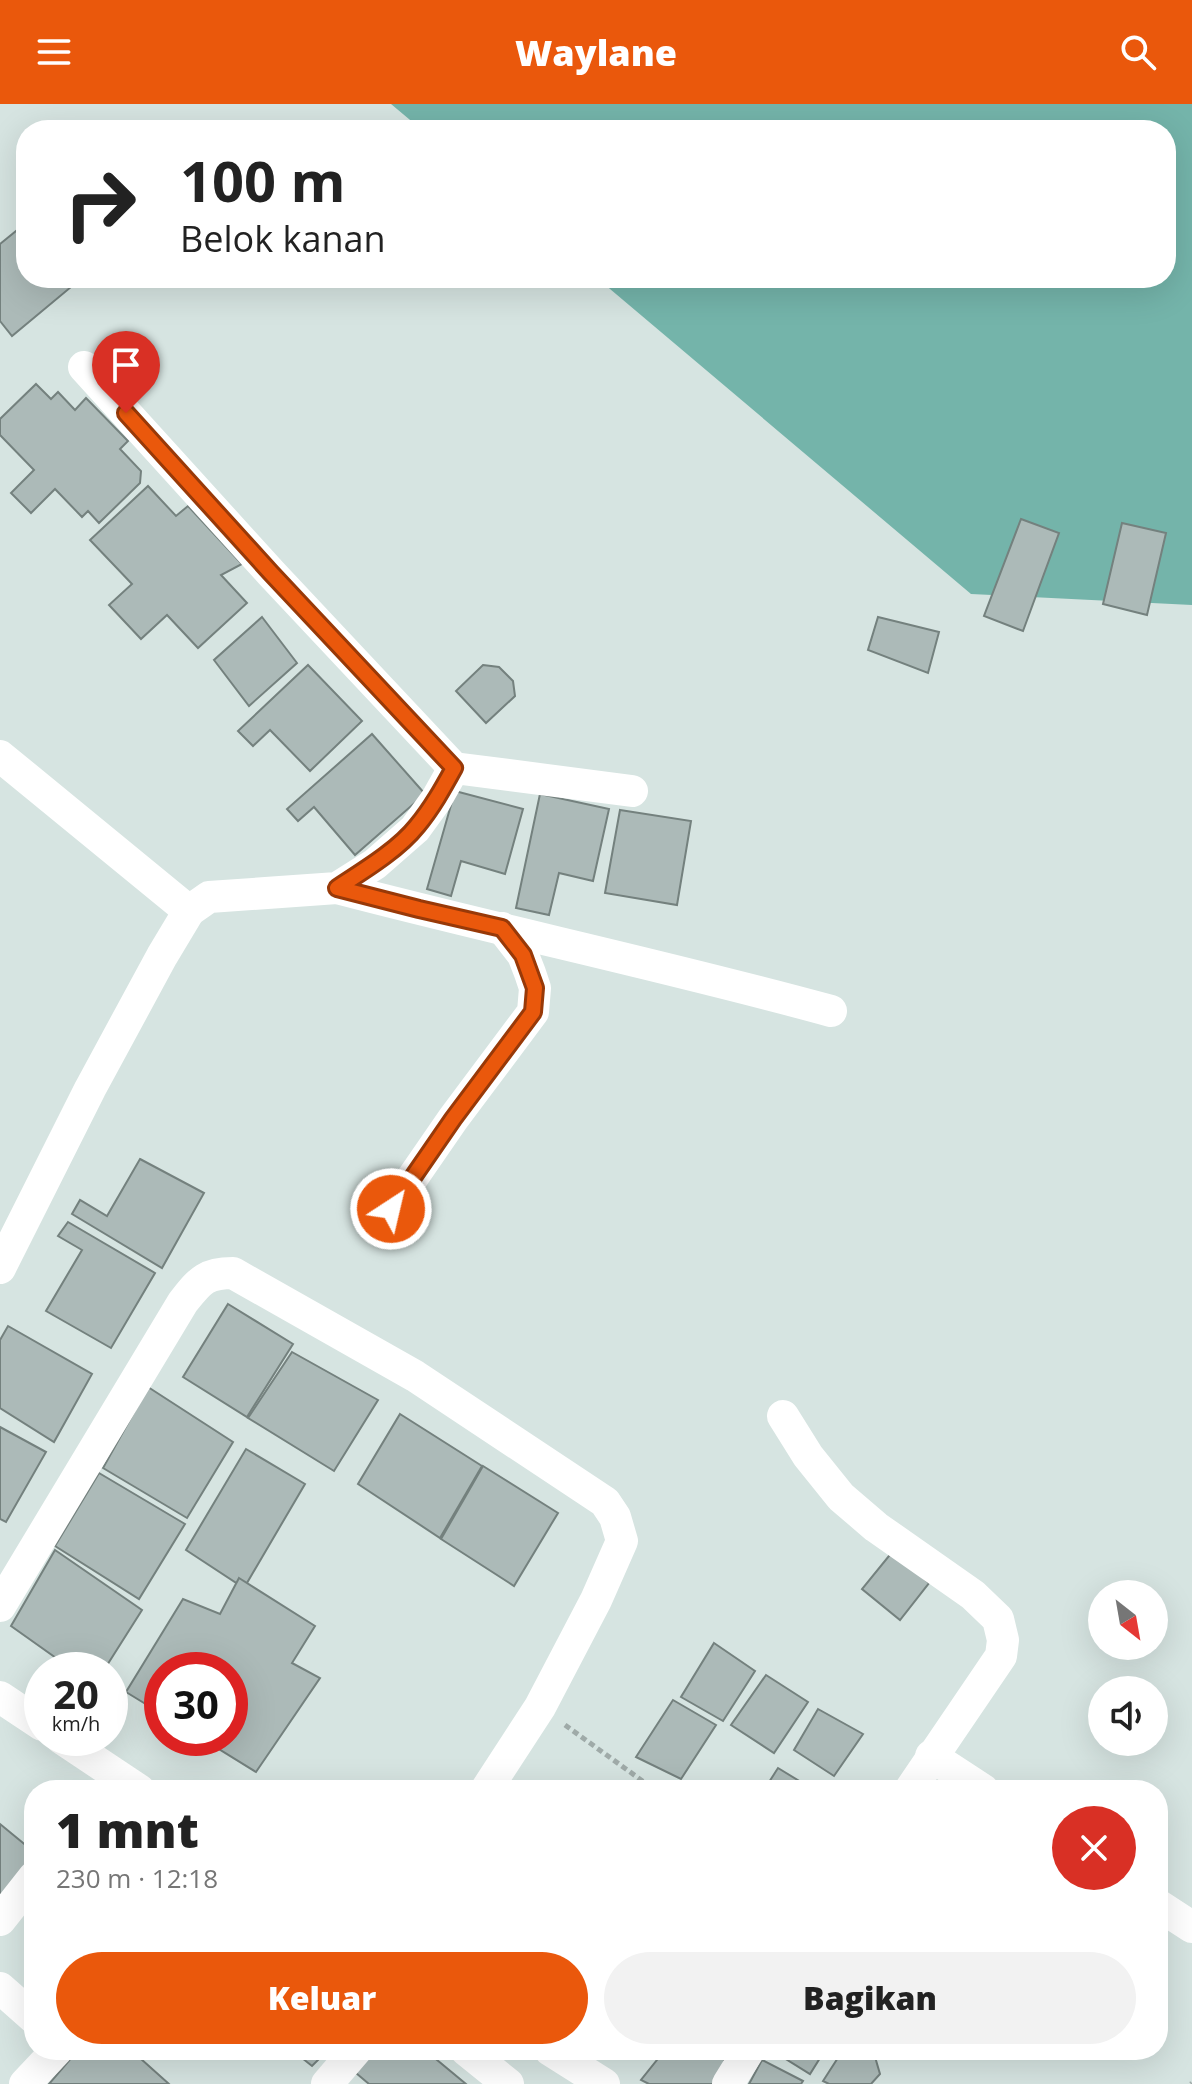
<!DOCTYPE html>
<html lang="id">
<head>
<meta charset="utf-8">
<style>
	:root { --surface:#fff; --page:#f2f2f2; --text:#222; --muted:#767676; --accent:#ea580c }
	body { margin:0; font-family:"Open Sans",sans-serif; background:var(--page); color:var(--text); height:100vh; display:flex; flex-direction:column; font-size:30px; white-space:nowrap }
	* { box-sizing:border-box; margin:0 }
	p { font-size:26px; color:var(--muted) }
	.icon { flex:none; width:44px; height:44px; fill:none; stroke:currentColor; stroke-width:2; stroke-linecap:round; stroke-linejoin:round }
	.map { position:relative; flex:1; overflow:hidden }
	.panel { position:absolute; left:24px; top:1676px; width:1144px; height:280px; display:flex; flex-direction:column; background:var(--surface); border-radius:32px; box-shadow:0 8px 32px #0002 }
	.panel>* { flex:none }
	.guide { position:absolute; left:16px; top:16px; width:1160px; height:168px; border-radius:32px; box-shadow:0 8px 32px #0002; background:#fff; color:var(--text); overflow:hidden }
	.needle { width:52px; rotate:149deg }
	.controls { position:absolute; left:1088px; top:1476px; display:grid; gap:16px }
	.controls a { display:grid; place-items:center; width:80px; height:80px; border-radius:50%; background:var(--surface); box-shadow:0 8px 32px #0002; font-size:40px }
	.speed { position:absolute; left:24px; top:1548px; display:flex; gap:16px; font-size:40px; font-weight:700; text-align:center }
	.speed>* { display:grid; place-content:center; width:104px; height:104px; border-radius:50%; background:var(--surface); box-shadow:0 8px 32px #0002; line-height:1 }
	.speed small { font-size:20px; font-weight:400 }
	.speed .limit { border:12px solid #d22; background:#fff; color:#111 }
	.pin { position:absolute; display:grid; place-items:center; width:68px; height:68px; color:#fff; margin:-82px -34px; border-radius:50% 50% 50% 0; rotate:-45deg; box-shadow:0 0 8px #0007 }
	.pin .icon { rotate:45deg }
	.me { position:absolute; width:88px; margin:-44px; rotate:35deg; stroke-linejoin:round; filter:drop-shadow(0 0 6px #0008) }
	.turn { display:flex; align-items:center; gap:28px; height:168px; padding:0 32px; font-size:36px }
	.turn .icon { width:104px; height:104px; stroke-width:2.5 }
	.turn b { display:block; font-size:56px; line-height:68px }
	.round { display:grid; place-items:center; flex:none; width:84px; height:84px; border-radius:42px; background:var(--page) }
	.head { display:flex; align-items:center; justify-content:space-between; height:136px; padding:0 32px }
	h1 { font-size:48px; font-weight:800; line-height:60px }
	.button { display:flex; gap:16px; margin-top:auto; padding:16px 32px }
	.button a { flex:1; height:92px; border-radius:48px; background:var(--accent); color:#fff; font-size:32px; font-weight:800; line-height:92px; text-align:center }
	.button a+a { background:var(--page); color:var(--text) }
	header { display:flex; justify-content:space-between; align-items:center; height:104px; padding:0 32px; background:var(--accent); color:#fff; font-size:36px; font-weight:800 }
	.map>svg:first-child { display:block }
	.water { fill:#74b4aa }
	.building { fill:#acbab8; stroke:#74817e; stroke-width:2 }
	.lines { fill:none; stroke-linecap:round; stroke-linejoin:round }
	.path { stroke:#9faaa8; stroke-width:5; stroke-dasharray:6 4; stroke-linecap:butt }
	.minor { stroke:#fff; stroke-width:32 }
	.route-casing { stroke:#983908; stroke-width:20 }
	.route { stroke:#ea580c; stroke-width:14 }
</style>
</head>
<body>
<header><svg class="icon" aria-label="menu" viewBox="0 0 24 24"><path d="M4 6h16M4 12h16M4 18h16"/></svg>Waylane<svg class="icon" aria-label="search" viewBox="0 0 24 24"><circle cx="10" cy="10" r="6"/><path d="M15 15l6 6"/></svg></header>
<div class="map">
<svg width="1192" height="1980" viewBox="0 0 1192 1980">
	<rect width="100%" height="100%" fill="#d6e4e1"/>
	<path class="water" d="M391,0H1192V501L971,490L597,174H1166V26H422Z"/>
	<g class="building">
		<path d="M21,123L26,129V174H63L71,183L12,232L0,217V140Z"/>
		<path d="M36,280L51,295L58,288L75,306L86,294L128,337L120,345L141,367L140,379L99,419L88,407L82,413L55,385L31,409L11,389L34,366L0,331V315Z"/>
		<path d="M148,382L176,412L188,402L242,460L221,471L247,499L198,544L167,511L141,535L109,501L132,480L90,436Z"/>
		<path d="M1021,415L1059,429L1023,527L984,512Z"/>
		<path d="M1122,419L1166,429L1147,511L1103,500Z"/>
		<path d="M262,513L297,559L249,602L214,556Z"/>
		<path d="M878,513L939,528L928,569L868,546Z"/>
		<path d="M308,561L362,617L310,667L270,626L253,642L238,627Z"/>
		<path d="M483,561L499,563L513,577L515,592L486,619L456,587Z"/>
		<path d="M372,630L425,690L355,751L314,703L298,717L287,705Z"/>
		<path d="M455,687L523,705L505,770L461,757L451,792L427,785Z"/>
		<path d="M540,690L609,705L593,777L559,769L549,811L516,804Z"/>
		<path d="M620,706L691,717L677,801L605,789Z"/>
		<path d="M140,1055L204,1089L162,1164L72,1110L80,1096L107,1112Z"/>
		<path d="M68,1118L155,1169L111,1244L46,1207L82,1146L58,1132Z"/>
		<path d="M228,1200L293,1240L247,1313L183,1273Z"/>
		<path d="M8,1222L92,1270L54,1338L0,1304V1236Z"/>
		<path d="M292,1248L378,1296L334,1367L248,1314Z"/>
		<path d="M148,1283L233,1338L187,1414L103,1364Z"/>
		<path d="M400,1310L482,1362L440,1434L358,1380Z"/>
		<path d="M0,1323L46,1348L6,1418L0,1415Z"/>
		<path d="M246,1345L305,1380L244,1484L186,1446Z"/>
		<path d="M483,1362L558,1409L514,1482L441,1435Z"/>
		<path d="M99,1369L185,1420L139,1495L55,1442Z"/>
		<path d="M55,1446L142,1506L104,1566H73L11,1522Z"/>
		<path d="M893,1447L929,1479L900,1516L862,1485Z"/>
		<path d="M239,1474L315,1522L292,1559L320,1574L256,1668L201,1634H230V1566H162V1610L126,1588L183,1495L220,1510Z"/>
		<path d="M714,1539L755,1567L723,1617L681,1593Z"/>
		<path d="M766,1571L808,1598L774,1649L731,1621Z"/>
		<path d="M673,1596L716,1621L681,1675L636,1653Z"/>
		<path d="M818,1605L863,1630L834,1672L794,1646Z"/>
		<path d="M778,1664L814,1686H764Z"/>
		<path d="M0,1720L34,1748V1755L0,1798Z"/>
		<path d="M78,1946H131L169,1980H49Z"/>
		<path d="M292,1946H328L312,1962Z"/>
		<path d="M366,1946H425L466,1980H369L350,1964Z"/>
		<path d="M665,1946H725L721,1952L727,1960L713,1980H649L641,1976Z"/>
		<path d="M774,1946H825L810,1970L773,1947Z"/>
		<path d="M843,1946H873L880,1970L871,1980H829L823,1977Z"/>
		<path d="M762,1956L803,1977L801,1980H749Z"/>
	</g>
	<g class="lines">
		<g class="path">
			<path d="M565,1621L655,1686"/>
			<path d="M1191,1980L1192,1979"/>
		</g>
		<g class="minor">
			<path d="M84,263L271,469L454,664L632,687"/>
			<path d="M0,652L189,807"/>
			<path d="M337,784C501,827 667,862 831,907"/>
			<path d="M391,1105L453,1015L533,908L535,884L530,869L523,851L502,824"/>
			<path d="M0,1164L90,985L162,852L189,807L209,793L337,784L375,760L415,725L436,696L454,664"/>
			<path d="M783,1312L808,1352L841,1393L876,1423L973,1491L998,1515L1003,1536L1001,1552L910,1686"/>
			<path d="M0,1502L183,1198C200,1177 205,1169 233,1169L415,1272L605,1398L615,1413L622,1437L596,1496L540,1603L486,1686"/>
			<path d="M0,1593L42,1621"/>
			<path d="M61,1634L139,1686"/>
			<path d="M931,1652L983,1686"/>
			<path d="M1158,1801L1192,1823"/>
			<path d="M0,1816L34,1773"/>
			<path d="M0,1884L34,1914"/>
			<path d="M466,1946L508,1980"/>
			<path d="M550,1946L604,1980"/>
			<path d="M25,1980L57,1946"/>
			<path d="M327,1980L356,1946"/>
			<path d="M728,1980L749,1946"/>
		</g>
	</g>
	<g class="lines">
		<defs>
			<path id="route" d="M126,309L271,469L454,664C443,684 432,704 417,722C398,746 363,767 337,784L419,805L502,824L523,851L535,884L533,908L453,1015L391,1105"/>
		</defs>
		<use href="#route" class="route-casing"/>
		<use href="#route" class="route"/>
	</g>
</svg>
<div class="controls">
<a><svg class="needle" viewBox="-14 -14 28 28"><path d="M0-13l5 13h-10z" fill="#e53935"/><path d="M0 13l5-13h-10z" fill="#767676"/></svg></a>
<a><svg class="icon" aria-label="sound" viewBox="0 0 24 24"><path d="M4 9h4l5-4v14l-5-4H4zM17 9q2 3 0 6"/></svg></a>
</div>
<div class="speed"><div>20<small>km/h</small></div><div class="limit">30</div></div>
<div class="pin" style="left:126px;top:309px;background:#d93025"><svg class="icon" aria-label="arrive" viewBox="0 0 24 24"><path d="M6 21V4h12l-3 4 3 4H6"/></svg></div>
<svg class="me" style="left:391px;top:1105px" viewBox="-20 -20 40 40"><circle r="17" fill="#ea580c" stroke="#fff" stroke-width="3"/><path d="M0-11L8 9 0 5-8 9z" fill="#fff"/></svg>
<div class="guide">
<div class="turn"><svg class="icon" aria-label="right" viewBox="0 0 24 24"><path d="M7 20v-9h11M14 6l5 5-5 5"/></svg><div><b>100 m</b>Belok kanan</div></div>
</div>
<section class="panel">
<div class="head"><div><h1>1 mnt</h1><p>230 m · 12:18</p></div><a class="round" style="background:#d93025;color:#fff"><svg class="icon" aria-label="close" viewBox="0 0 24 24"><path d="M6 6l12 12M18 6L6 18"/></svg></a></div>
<div class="button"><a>Keluar</a><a>Bagikan</a></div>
</section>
</div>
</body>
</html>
